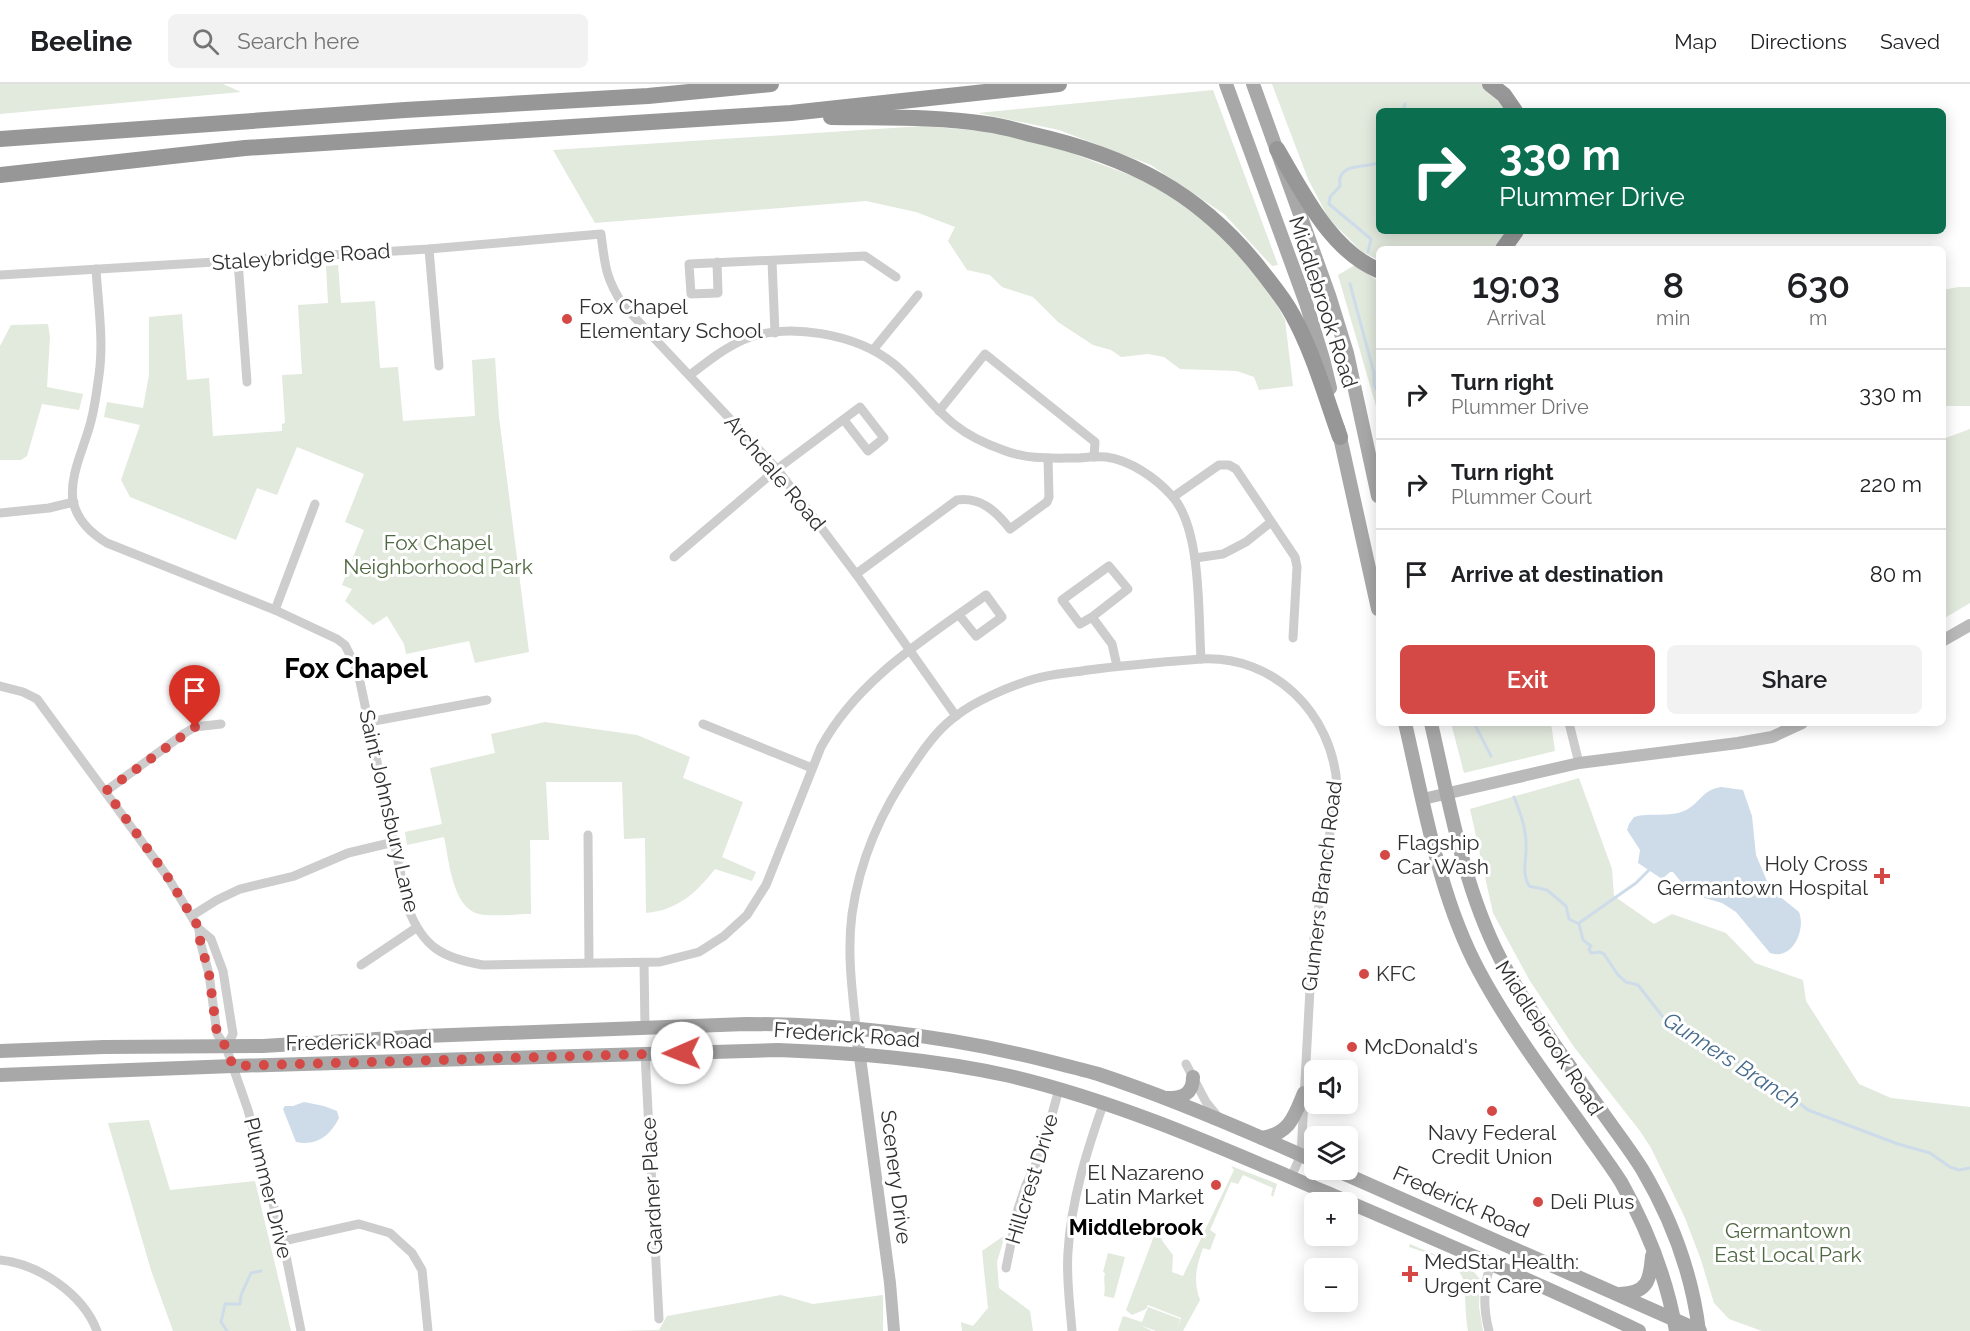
<!DOCTYPE html>
<html lang="en">
<head>
<meta charset="utf-8">
<style>
	:root { --surface:#fff; --page:#f2f2f2; --text:#202124; --muted:#757577; --line:#e0e0e0; --accent:#d44946 }
	body { margin:0; font-family:Raleway,sans-serif; background:var(--page); color:var(--text); height:100vh; display:flex; flex-direction:column; font-size:22px; white-space:nowrap }
	* { box-sizing:border-box; margin:0 }
	p { font-size:20px; color:var(--muted) }
	.icon { flex:none; width:33px; height:33px; fill:none; stroke:currentColor; stroke-width:2; stroke-linecap:round; stroke-linejoin:round }
	.map { position:relative; flex:1; overflow:hidden }
	.details { position:absolute; left:1376px; top:162px; width:570px; height:480px; display:flex; flex-direction:column; background:var(--surface); border-radius:9px; box-shadow:0 3px 15px #0003 }
	.details>* { flex:none }
	.hud { position:absolute; left:1376px; top:24px; width:570px; height:126px; border-radius:9px; box-shadow:0 3px 15px #0003; background:#0b6e4f; color:#fff; overflow:hidden }
	.fabs { position:absolute; left:1304px; top:976px; display:grid; gap:12px }
	.fabs a { display:grid; place-items:center; width:54px; height:54px; border-radius:9px; background:var(--surface); box-shadow:0 3px 15px #0003; font-size:30px }
	.pin { position:absolute; display:grid; place-items:center; width:51px; height:51px; color:#fff; margin:-62px -26px; border-radius:50% 50% 50% 0; rotate:-45deg; box-shadow:0 0 6px #0007 }
	.pin .icon { rotate:45deg }
	.me { position:absolute; width:66px; margin:-33px; rotate:269deg; stroke-linejoin:round; filter:drop-shadow(0 0 4px #0008) }
	.turn { display:flex; align-items:center; gap:21px; height:126px; padding:0 24px; font-size:27px }
	.turn .icon { width:78px; height:78px; stroke-width:2.5 }
	.turn b { display:block; font-size:42px; line-height:51px }
	.eta { display:flex; justify-content:space-evenly; align-items:center; height:102px; text-align:center }
	.eta b { font-size:36px; font-weight:600; line-height:42px }
	.primary-button { display:flex; gap:12px; margin-top:auto; padding:12px 24px }
	.primary-button a { flex:1; height:69px; border-radius:9px; background:var(--accent); color:#fff; font-size:24px; font-weight:600; line-height:69px; text-align:center }
	.primary-button a+a { background:var(--page); color:var(--text) }
	ul { padding:0; list-style:none }
	li { display:flex; align-items:center; gap:18px; height:90px; padding:0 24px; border-top:2px solid var(--line) }
	li div { flex:1 }
	li b { display:block; font-size:22px }
	li em { font-style:normal }
	header { display:flex; align-items:center; gap:36px; box-sizing:border-box; height:84px; padding:0 30px; background:var(--surface); border-bottom:2px solid var(--line) }
	header strong { font-size:28px }
	nav { display:flex; gap:33px; margin-inline-start:auto; font-size:21px }
	.search { width:420px; height:54px; background:var(--page); display:flex; align-items:center; gap:15px; box-sizing:border-box; padding:0 21px; border-radius:9px; color:var(--muted); font-size:22px }
	.map>svg:first-child { display:block }
	.green { fill:#e2e9dd }
	.water { fill:#cedce9 }
	.lines { fill:none; stroke-linecap:round; stroke-linejoin:round }
	.stream { stroke:#cedce9; stroke-width:3 }
	.street { stroke:#cdcdcd; stroke-width:9 }
	.secondary { stroke:#bababa; stroke-width:12 }
	.primary { stroke:#a8a8a8; stroke-width:14 }
	.highway { stroke:#979797; stroke-width:16 }
	.route { stroke:#d44946; stroke-width:10; stroke-dasharray:0 18 }
	.poi-dot { fill:#d44946; stroke:#fff; stroke-width:2 }
	.labels { text-anchor:middle; stroke-width:6; stroke-linejoin:round; paint-order:stroke }
	.street-label { font-size:21px; fill:#303030; stroke:#fff }
	.poi-label { font-size:21px; fill:#303030; stroke:#fff; text-anchor:start }
	.park-label { font-size:21px; fill:#506842; stroke:#fff }
	.water-label { font-size:22px; font-style:italic; fill:#466a8b; stroke:#fff }
	.neighbourhood-label { font-size:22px; font-weight:bold; fill:#000; stroke:#fff }
	.district-label { font-size:27px; font-weight:bold; fill:#000; stroke:#fff }
</style>
</head>
<body>
<header>
<strong>Beeline</strong>
<div class="search"><svg class="icon" aria-label="search" viewBox="0 0 24 24"><circle cx="10" cy="10" r="6"/><path d="M15 15l6 6"/></svg>Search here</div>
<nav><a>Map</a><a>Directions</a><a>Saved</a></nav>
</header>
<div class="map">
<svg width="1970" height="1247" viewBox="0 0 1970 1247">
	<rect width="100%" height="100%" fill="#fff"/>
	<g class="green">
		<path d="M0,0H223L241,8L0,30Z"/>
		<path d="M1272,0H1482L1493,8L1510,27H1378V147H1510L1493,165H1378V176L1361,167L1329,135L1308,95Z"/>
		<path d="M1213,6L1278,181L1272,182L1224,130L1151,81L1059,46L978,29Z"/>
		<path d="M923,42L994,48L1066,67L1135,93L1162,107L1210,141L1240,173L1272,212L1285,236L1293,302L1259,306L1254,293L1237,287L1180,285L1164,273L1148,270L1121,273L1111,266L1093,261L1058,238L1033,213L1002,203L990,191L967,186L948,157L955,143L916,128L866,117L595,139L553,66Z"/>
		<path d="M338,181L341,219L375,217L380,284L398,283L403,337L475,332L472,276L495,274L499,333L529,568L475,579L469,557L406,570L404,560L387,532L373,541L345,517L352,505L342,501L364,446L345,438L364,390L297,363L277,411L257,404L236,456L130,413L121,396L140,341L104,333L107,318L143,324L149,291V233L182,230L187,296L209,294L213,352L282,347V340L285,339L282,291L302,290L298,221L328,219L326,182Z"/>
		<path d="M1355,181L1378,197V329L1338,191Z"/>
		<path d="M1958,203H1970V322H1943V206Z"/>
		<path d="M48,240L50,253L47,303L83,310L79,326L42,320L27,372L21,376H0V262L11,241Z"/>
		<path d="M1970,345V519L1943,535V355Z"/>
		<path d="M545,638L637,651L690,673L683,694L743,718L722,773L756,788L752,797L715,785C696,809 678,826 646,829L645,754L624,755L622,698H546L549,756H530L531,830C516,830 493,833 479,830C452,824 449,775 444,753L407,761L405,748L442,740L430,684L495,669L491,650Z"/>
		<path d="M1451,639H1551L1555,667L1464,689Z"/>
		<path d="M1579,694L1612,785L1614,812L1654,840L1672,830L1726,849L1755,879L1803,896L1806,917L1859,1000L1891,1014L1970,1023V1247H1762L1729,1235L1714,1219L1701,1176L1685,1134L1651,1064L1640,1047L1574,963L1530,897L1493,829L1470,725Z"/>
		<path d="M149,1036L170,1106L255,1097L291,1247H173L151,1186L108,1039Z"/>
		<path d="M1231,1082L1275,1099L1277,1100L1273,1113L1271,1111L1273,1104L1243,1091L1238,1100L1231,1098L1210,1146L1216,1150L1210,1166L1203,1164C1196,1183 1193,1197 1200,1216L1183,1247H1156L1140,1241L1152,1247H1118L1123,1232L1142,1238L1148,1223L1180,1235L1177,1245L1181,1234L1148,1221L1146,1225L1132,1231L1126,1226L1157,1144L1163,1158L1173,1171L1172,1188L1183,1192L1234,1086Z"/>
		<path d="M1005,1151L997,1178L999,1204L1030,1227L1033,1247H962L961,1238L973,1242L988,1224L982,1167Z"/>
		<path d="M1410,1160L1473,1187L1480,1195L1479,1223L1483,1247H1468C1465,1231 1466,1216 1464,1200C1462,1177 1428,1170 1409,1163Z"/>
		<path d="M1108,1169L1125,1173L1114,1214L1104,1212C1106,1203 1103,1197 1105,1189L1103,1188Z"/>
		<path d="M781,1211L813,1220L883,1211V1247H613L659,1246L667,1232Z"/>
	</g>
	<g class="water">
		<path d="M1721,703L1743,706L1752,732L1756,771L1767,797L1778,811L1799,828C1806,845 1793,877 1770,869L1736,828L1722,819L1691,810L1673,788H1670L1662,795L1638,779L1640,766L1627,746L1629,740L1634,733C1650,728 1670,734 1686,726C1701,718 1702,706 1721,703Z"/>
		<path d="M304,1018L324,1022L337,1027L339,1034C330,1052 317,1062 296,1058L283,1025L285,1022H293Z"/>
	</g>
	<g class="lines">
		<g class="stream">
			<path d="M1403,27L1405,20"/>
			<path d="M1368,168L1371,155L1329,120L1330,113L1340,102C1336,79 1364,84 1378,79"/>
			<path d="M1350,200L1374,289V301L1378,308"/>
			<path d="M1474,639L1491,672"/>
			<path d="M1514,713C1520,728 1526,744 1526,760C1527,775 1521,788 1529,802L1547,806L1566,822L1569,835L1579,840L1583,856L1591,862L1589,865L1591,869L1600,868L1604,870L1618,891L1626,898L1638,901L1663,933L1676,942L1696,953L1700,960L1725,974H1735L1745,985L1756,987L1763,996L1776,1001L1808,1026L1898,1060L1930,1069L1950,1083L1959,1086L1970,1084"/>
			<path d="M1579,839L1636,799L1649,786"/>
			<path d="M227,1247L221,1238L225,1220H240L241,1211L251,1189L261,1187"/>
		</g>
		<g class="street">
			<path d="M429,165L439,282"/>
			<path d="M238,177L247,298"/>
			<path d="M772,177L775,249"/>
			<path d="M717,178L718,209L691,210L689,180L865,172L896,193"/>
			<path d="M96,185C98,220 104,256 99,291C97,306 95,322 91,337C85,362 69,391 73,417C77,436 92,450 107,459L275,526L337,555L345,561L349,569L359,593L408,824C423,863 442,874 483,881L660,878L699,868L724,852L747,831L766,801L821,663C858,595 925,555 986,511L1002,533L976,552L959,531"/>
			<path d="M0,191L429,165L601,150C605,181 605,193 623,221L777,385L856,490L956,632"/>
			<path d="M873,266L918,211"/>
			<path d="M690,291C707,278 723,265 743,256C787,237 857,250 894,280C916,298 932,323 955,341C969,352 986,360 1003,366C1028,376 1052,374 1079,374C1088,373 1098,372 1106,373C1130,376 1156,394 1172,412C1202,445 1198,530 1201,575"/>
			<path d="M939,327L985,270L1095,358L1094,373"/>
			<path d="M1173,413L1219,381H1229L1236,385L1295,473L1297,483L1293,554"/>
			<path d="M0,429L49,424L74,418"/>
			<path d="M674,473L777,385L860,323L884,354L868,367L844,336"/>
			<path d="M1195,474L1223,470L1246,458L1271,438"/>
			<path d="M856,490L957,416C981,413 996,427 1010,445L1047,418L1049,413L1048,374"/>
			<path d="M275,526L315,420"/>
			<path d="M1092,533L1128,505L1109,482L1062,516L1080,540L1092,533L1112,560L1117,582"/>
			<path d="M0,602L23,608L37,615L167,792L199,845L200,857L209,890L217,950L226,963L248,1026L283,1157L301,1247"/>
			<path d="M369,638L487,616"/>
			<path d="M1569,639L1579,679"/>
			<path d="M703,640L812,684"/>
			<path d="M106,707L185,649L195,643L221,640"/>
			<path d="M588,751L589,878"/>
			<path d="M193,831L217,816L240,805L294,792L348,769L394,758"/>
			<path d="M199,845L211,855L223,887L233,950L226,963"/>
			<path d="M644,879L645,944"/>
			<path d="M361,881L416,844"/>
			<path d="M856,943C852,905 847,868 852,830C860,774 882,725 914,680C925,663 939,644 956,632C975,617 1010,602 1034,595C1051,590 1070,589 1088,586C1126,581 1163,578 1201,575C1274,571 1332,629 1337,701L1312,868L1301,1071L1291,1093"/>
			<path d="M645,970L659,1235"/>
			<path d="M1186,980L1206,1018L1219,1034"/>
			<path d="M283,1157L359,1140L390,1149L412,1169L422,1186L428,1247"/>
			<path d="M0,1176C39,1180 83,1210 97,1247"/>
			<path d="M1006,1184L1018,1125L1026,1101L1042,1067L1059,1005"/>
			<path d="M1072,1247C1070,1221 1066,1194 1068,1168C1071,1117 1087,1066 1104,1018"/>
			<path d="M1489,1247C1483,1224 1483,1202 1491,1180"/>
		</g>
		<g class="secondary">
			<path d="M1942,557L1970,541"/>
			<path d="M1423,715L1579,679L1738,659L1772,653L1802,639"/>
			<path d="M856,943L890,1199L894,1247"/>
		</g>
		<g class="primary">
			<path d="M1226,0L1306,219L1323,275L1330,304"/>
			<path d="M1253,0L1329,211L1347,269L1378,412"/>
			<path d="M1338,344L1378,525"/>
			<path d="M1405,639C1424,720 1439,813 1479,887C1508,941 1546,992 1582,1042C1595,1061 1609,1079 1621,1098C1647,1144 1667,1195 1676,1247"/>
			<path d="M1431,639C1449,717 1463,802 1500,874C1528,927 1566,976 1600,1025C1614,1045 1629,1064 1642,1085C1671,1134 1692,1190 1699,1247"/>
			<path d="M0,967L104,963L263,962L425,952L746,940C844,940 940,951 1036,974C1056,979 1077,984 1098,990C1171,1014 1243,1045 1314,1077"/>
			<path d="M0,991L233,982L778,966C856,969 934,975 1010,992C1120,1018 1222,1064 1325,1108C1430,1153 1536,1198 1639,1247"/>
			<path d="M1167,1014C1183,1014 1193,1010 1193,993"/>
			<path d="M1262,1054C1290,1049 1294,1033 1304,1009"/>
			<path d="M1336,1086L1700,1247"/>
			<path d="M1620,1210C1648,1209 1650,1196 1652,1172"/>
		</g>
		<g class="highway">
			<path d="M1490,0L1504,11L1515,27"/>
			<path d="M831,33C883,34 935,32 986,40C1001,42 1016,46 1030,50C1128,72 1201,108 1263,189C1273,202 1284,215 1292,230C1312,265 1326,314 1340,353"/>
			<path d="M0,55L405,26L648,12L771,0"/>
			<path d="M1277,65C1302,107 1330,166 1378,186"/>
			<path d="M0,91L245,64L791,29L1059,0"/>
			<path d="M1503,165L1516,147"/>
		</g>
	</g>
	<g class="lines">
		<path class="route" d="M195,643L106,707L167,792L199,844L200,856L209,890L217,950L226,963L233,982L682,969"/>
	</g>
	<g class="poi-dot">
		<circle cx="567" cy="235" r="6"/>
		<circle cx="1385" cy="771" r="6"/>
		<path d="M1879 783h6v6h6v6h-6v6h-6v-6h-6v-6h6z"/>
		<circle cx="1364" cy="890" r="6"/>
		<circle cx="1352" cy="963" r="6"/>
		<circle cx="1492" cy="1027" r="6"/>
		<circle cx="1216" cy="1101" r="6"/>
		<circle cx="1538" cy="1118" r="6"/>
		<path d="M1407 1181h6v6h6v6h-6v6h-6v-6h-6v-6h6z"/>
	</g>
	<g class="labels">
		<g class="street-label">
			<text transform="translate(301 173) rotate(-4)" y="7">Staleybridge Road</text>
			<text transform="translate(1323 218) rotate(72)" y="7">Middlebrook Road</text>
			<text transform="translate(775 389) rotate(50)" y="7">Archdale Road</text>
			<text transform="translate(389 727) rotate(77)" y="7">Saint Johnsbury Lane</text>
			<text transform="translate(1322 802) rotate(-83)" y="7">Gunners Branch Road</text>
			<text transform="translate(847 951) rotate(4)" y="7">Frederick Road</text>
			<text transform="translate(1549 954) rotate(57)" y="7">Middlebrook Road</text>
			<text transform="translate(359 958) rotate(-1)" y="7">Frederick Road</text>
			<text transform="translate(896 1093) rotate(83)" y="7">Scenery Drive</text>
			<text transform="translate(1032 1095) rotate(-73)" y="7">Hillcrest Drive</text>
			<text transform="translate(652 1102) rotate(-93)" y="7">Gardner Place</text>
			<text transform="translate(268 1104) rotate(76)" y="7">Plummer Drive</text>
			<text transform="translate(1461 1118) rotate(24)" y="7">Frederick Road</text>
		</g>
		<g class="poi-label">
			<text x="579" y="230">Fox Chapel<tspan x="579" dy="24">Elementary School</tspan></text>
			<text x="1397" y="766">Flagship<tspan x="1397" dy="24">Car Wash</tspan></text>
			<text x="1868" y="787" text-anchor="end">Holy Cross<tspan x="1868" dy="24">Germantown Hospital</tspan></text>
			<text x="1376" y="897">KFC</text>
			<text x="1364" y="970">McDonald's</text>
			<text x="1492" y="1056" text-anchor="middle">Navy Federal<tspan x="1492" dy="24">Credit Union</tspan></text>
			<text x="1204" y="1096" text-anchor="end">El Nazareno<tspan x="1204" dy="24">Latin Market</tspan></text>
			<text x="1550" y="1125">Deli Plus</text>
			<text x="1424" y="1185">MedStar Health:<tspan x="1424" dy="24">Urgent Care</tspan></text>
		</g>
		<g class="park-label">
			<text x="438" y="466">Fox Chapel<tspan x="438" dy="24">Neighborhood Park</tspan></text>
			<text x="1788" y="1154">Germantown<tspan x="1788" dy="24">East Local Park</tspan></text>
		</g>
		<g class="water-label">
			<text transform="translate(1732 976) rotate(33)" y="8">Gunners Branch</text>
		</g>
		<g class="neighbourhood-label">
			<text x="1136" y="1151">Middlebrook</text>
		</g>
		<g class="district-label">
			<text x="356" y="594">Fox Chapel</text>
		</g>
	</g>
</svg>
<div class="fabs">
<a><svg class="icon" aria-label="sound" viewBox="0 0 24 24"><path d="M4 9h4l5-4v14l-5-4H4zM17 9q2 3 0 6"/></svg></a>
<a><svg class="icon" aria-label="layers" viewBox="0 0 24 24"><path d="M12 4l9 5-9 5-9-5zM3 14l9 5 9-5"/></svg></a>
<a>+</a>
<a>−</a>
</div>
<div class="pin" style="left:195px;top:643px;background:#d93025"><svg class="icon" aria-label="arrive" viewBox="0 0 24 24"><path d="M6 21V4h12l-3 4 3 4H6"/></svg></div>
<svg class="me" style="left:682px;top:969px" viewBox="-20 -20 40 40"><circle r="19" fill="#fff"/><path d="M0-13L10 11 0 6-10 11z" fill="#d44946"/></svg>
<div class="hud">
<div class="turn"><svg class="icon" aria-label="right" viewBox="0 0 24 24"><path d="M7 20v-9h11M14 6l5 5-5 5"/></svg><div><b>330 m</b>Plummer Drive</div></div>
</div>
<section class="details">
<div class="eta">
<div><b>19:03</b><p>Arrival</p></div>
<div><b>8</b><p>min</p></div>
<div><b>630</b><p>m</p></div>
</div>
<ul>
<li><svg class="icon" aria-label="right" viewBox="0 0 24 24"><path d="M7 20v-9h11M14 6l5 5-5 5"/></svg><div><b>Turn right</b><p>Plummer Drive</p></div><em>330 m</em></li>
<li><svg class="icon" aria-label="right" viewBox="0 0 24 24"><path d="M7 20v-9h11M14 6l5 5-5 5"/></svg><div><b>Turn right</b><p>Plummer Court</p></div><em>220 m</em></li>
<li><svg class="icon" aria-label="arrive" viewBox="0 0 24 24"><path d="M6 21V4h12l-3 4 3 4H6"/></svg><div><b>Arrive at destination</b></div><em>80 m</em></li>
</ul>
<div class="primary-button"><a>Exit</a><a>Share</a></div>
</section>
</div>
</body>
</html>
